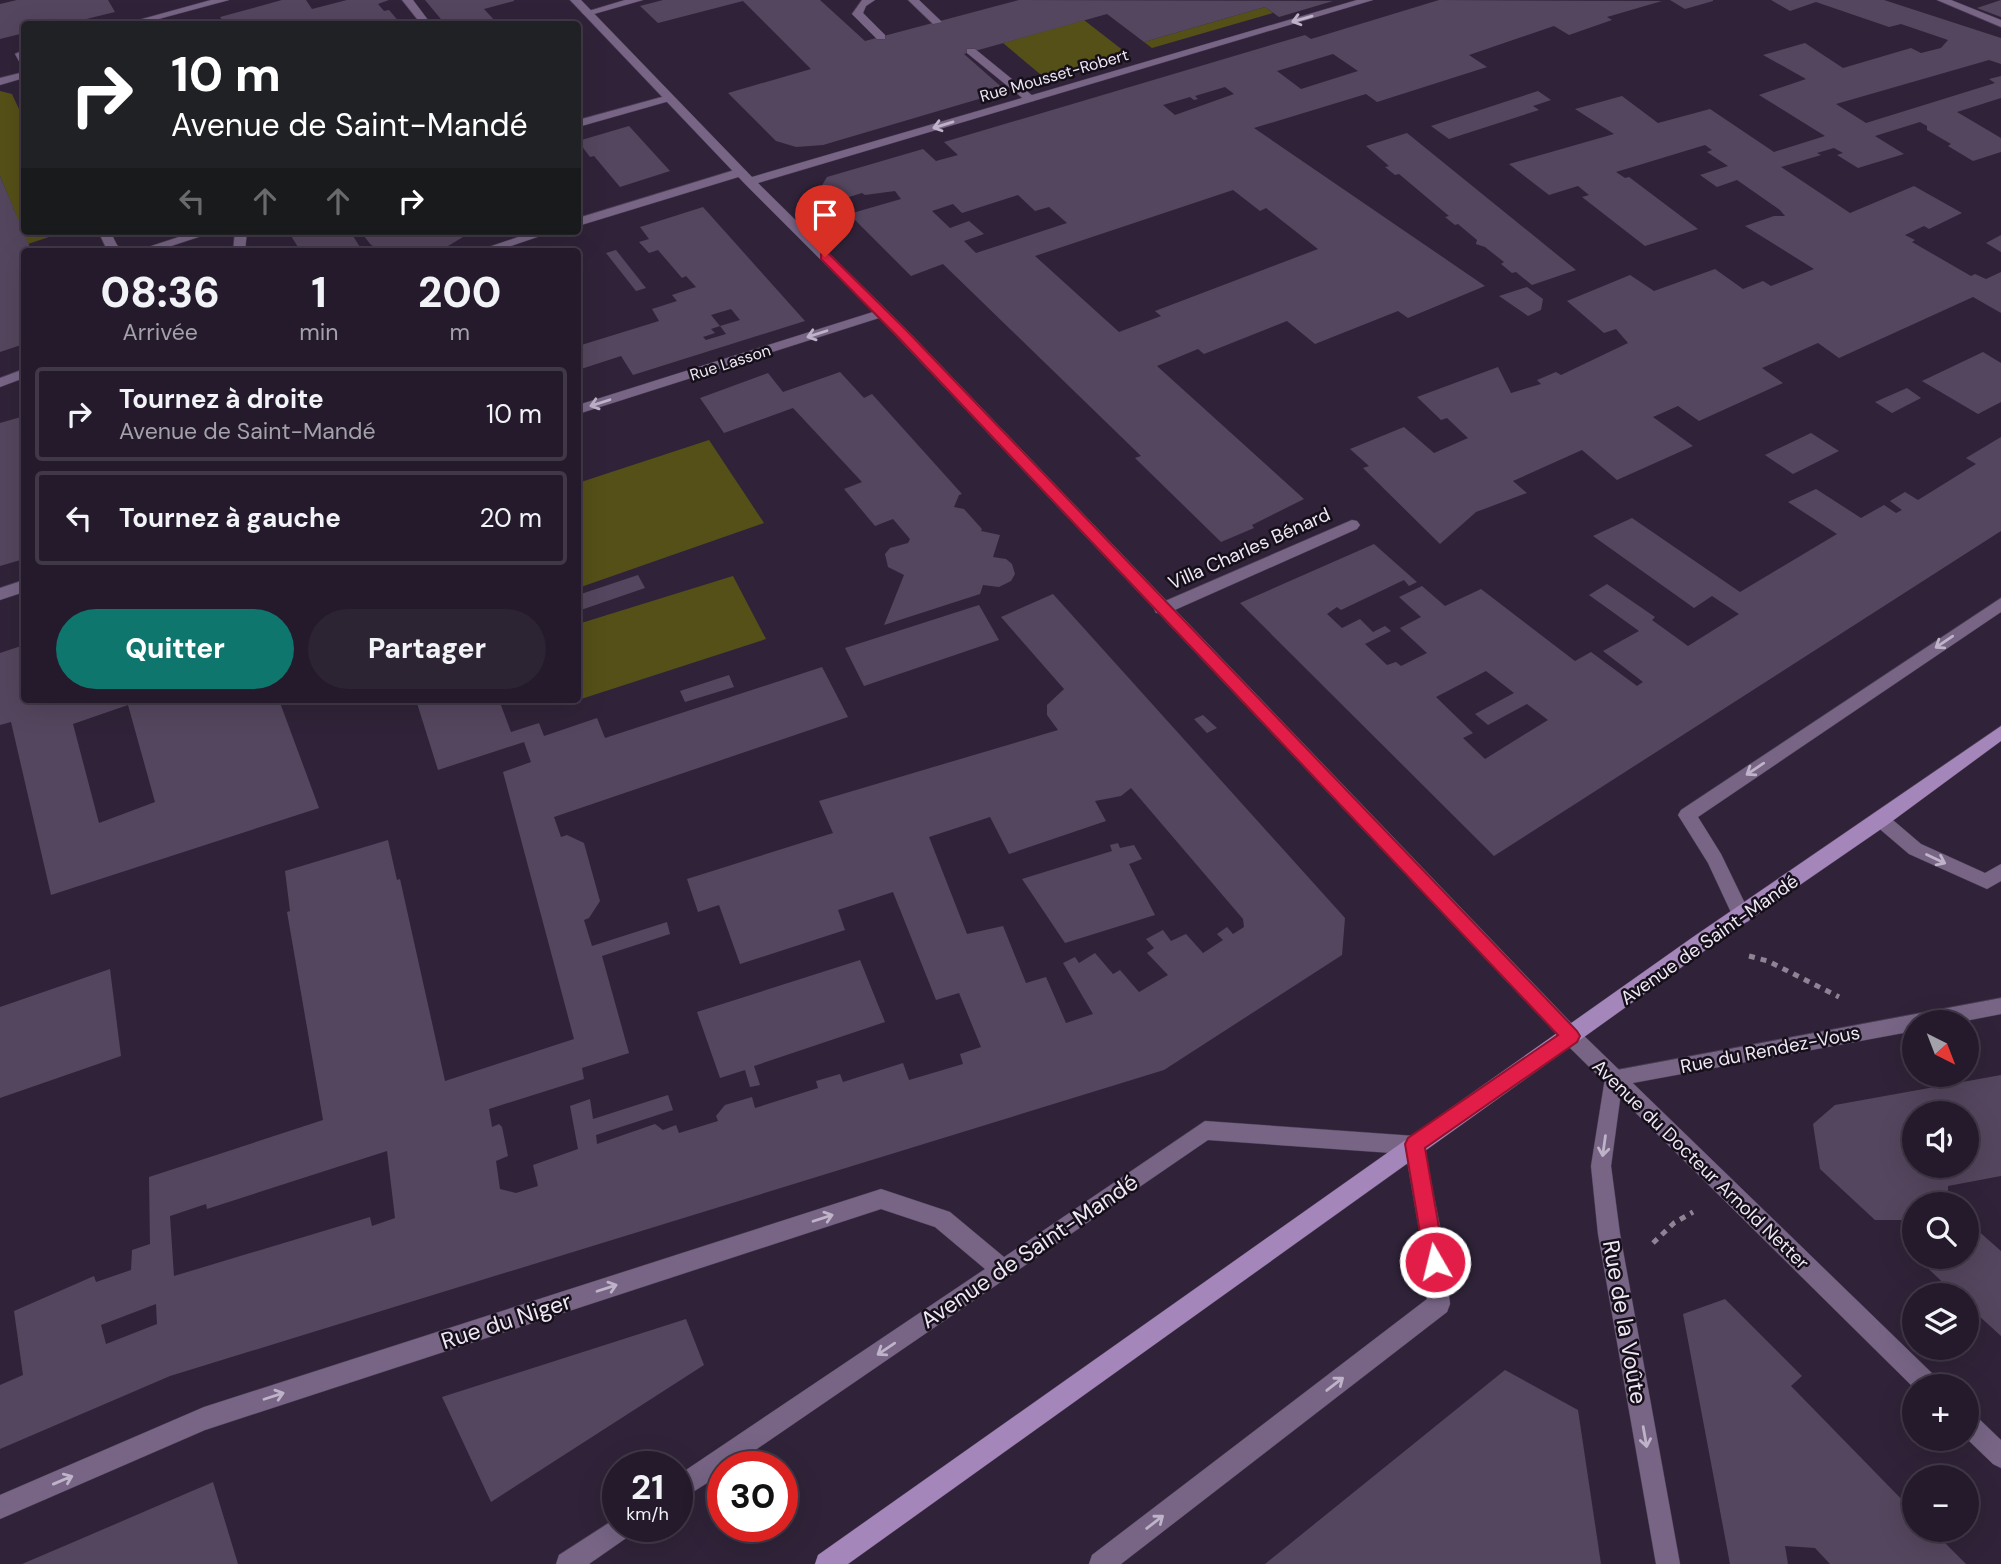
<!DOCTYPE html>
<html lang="fr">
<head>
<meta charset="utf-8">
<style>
	:root { --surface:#241a2b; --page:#2c2333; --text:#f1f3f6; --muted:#a3a1a9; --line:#413847; --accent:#0f766e }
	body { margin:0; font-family:"DM Sans",sans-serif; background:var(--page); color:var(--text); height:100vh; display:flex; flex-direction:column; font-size:26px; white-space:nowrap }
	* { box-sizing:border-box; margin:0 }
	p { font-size:23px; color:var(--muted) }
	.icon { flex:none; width:38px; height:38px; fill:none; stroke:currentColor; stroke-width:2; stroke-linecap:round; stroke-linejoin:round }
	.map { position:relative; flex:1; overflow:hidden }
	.sheet { position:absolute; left:21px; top:248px; width:560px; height:455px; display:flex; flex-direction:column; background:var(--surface); border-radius:7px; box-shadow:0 7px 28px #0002,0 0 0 2px var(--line) }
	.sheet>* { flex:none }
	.guide { position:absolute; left:21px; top:21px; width:560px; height:214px; border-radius:7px; box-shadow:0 7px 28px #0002,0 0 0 2px var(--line); background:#202124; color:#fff; overflow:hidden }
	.needle { width:46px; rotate:138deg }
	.buttons { position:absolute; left:1902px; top:1010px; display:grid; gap:14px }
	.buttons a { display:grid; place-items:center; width:77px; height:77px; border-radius:50%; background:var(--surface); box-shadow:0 7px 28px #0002,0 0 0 2px var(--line); font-size:35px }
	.speed { position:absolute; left:602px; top:1451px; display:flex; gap:14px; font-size:35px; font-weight:700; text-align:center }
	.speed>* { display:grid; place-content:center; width:91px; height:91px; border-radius:50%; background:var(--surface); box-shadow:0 7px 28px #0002,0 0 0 2px var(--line); line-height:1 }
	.speed small { font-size:18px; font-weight:400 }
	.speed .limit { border:10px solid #d22; background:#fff; color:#111 }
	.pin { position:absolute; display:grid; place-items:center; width:60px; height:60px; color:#fff; margin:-72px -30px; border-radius:50% 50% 50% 0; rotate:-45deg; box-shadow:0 0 7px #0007 }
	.pin .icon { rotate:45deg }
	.me { position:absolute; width:77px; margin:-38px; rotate:352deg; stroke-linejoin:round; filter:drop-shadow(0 0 5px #0008) }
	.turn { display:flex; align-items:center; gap:24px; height:147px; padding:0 35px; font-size:32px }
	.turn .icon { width:91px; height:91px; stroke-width:2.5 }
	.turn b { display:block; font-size:49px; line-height:60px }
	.lanes { display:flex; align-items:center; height:66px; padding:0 35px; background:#0003; justify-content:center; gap:35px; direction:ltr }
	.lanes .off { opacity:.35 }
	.eta { display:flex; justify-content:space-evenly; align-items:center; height:119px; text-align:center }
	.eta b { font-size:42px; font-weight:800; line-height:49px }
	.cta { display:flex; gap:14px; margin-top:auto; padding:14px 35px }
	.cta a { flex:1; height:80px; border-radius:42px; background:var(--accent); color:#fff; font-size:28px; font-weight:800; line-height:80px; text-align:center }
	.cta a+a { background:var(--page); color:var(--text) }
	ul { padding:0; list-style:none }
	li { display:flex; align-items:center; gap:21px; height:94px; margin:0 14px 10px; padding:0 21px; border:4px solid var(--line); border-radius:7px }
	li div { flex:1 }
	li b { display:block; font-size:26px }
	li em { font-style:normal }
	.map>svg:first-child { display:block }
	.green { fill:#555018 }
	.building { fill:#54465e; fill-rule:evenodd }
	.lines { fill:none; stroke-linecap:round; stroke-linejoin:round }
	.service-casing { stroke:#4b3e53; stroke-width:1 }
	.minor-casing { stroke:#4b3e53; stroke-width:1 }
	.tertiary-casing { stroke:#4b3e53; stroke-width:1 }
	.secondary-casing { stroke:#4b3e53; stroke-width:1 }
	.path { stroke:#8f8496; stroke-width:5; stroke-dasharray:6 6; stroke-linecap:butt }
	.service { fill:#786586; fill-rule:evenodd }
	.minor { fill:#786586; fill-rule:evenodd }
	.tertiary { fill:#786586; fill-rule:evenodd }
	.secondary { fill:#a486bb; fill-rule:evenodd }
	.oneway { stroke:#bfb3c9 }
	.route { fill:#e11d48; stroke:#92132f; stroke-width:2 }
	.labels { text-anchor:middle; stroke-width:5; stroke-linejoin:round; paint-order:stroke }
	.far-street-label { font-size:16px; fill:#efe7f5; stroke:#150f19 }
	.street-label { font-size:19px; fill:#efe7f5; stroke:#150f19 }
	.near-street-label { font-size:23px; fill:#efe7f5; stroke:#150f19 }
</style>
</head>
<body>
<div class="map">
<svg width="2001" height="1564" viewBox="0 0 2001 1564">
	<rect width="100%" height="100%" fill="#302339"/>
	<g class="green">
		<path d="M1265,7L1273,13L1152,48L1144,42Z"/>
		<path d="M1084,20L1129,55L1046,79L1003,43Z"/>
		<path d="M0,91L12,94L24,120V231H67L28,244L0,176Z"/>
		<path d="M709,440L764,523L578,588V483Z"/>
		<path d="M733,576L766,639L578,700V624Z"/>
	</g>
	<g class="building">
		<path d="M17,0H108L115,12L66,24H24V33L0,39V4Z"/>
		<path d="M282,0H306L312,9L347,0H389L378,4L384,11L389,10L401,24H258L255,20L225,24L220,17Z"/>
		<path d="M425,0H514V1L484,9L498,24H445Z"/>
		<path d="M663,0H820L865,41L1019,0L1333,1L1279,17L1265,7L1144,42L1107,14L964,54L1006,91L823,145L796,147L776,141L728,93L811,69L743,1L658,23L640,6Z"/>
		<path d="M1439,0L1662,1L1607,17L1612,20L1569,35L1554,26L1469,55L1487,67L1377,102L1366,94L1254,128L1485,286L1408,318L1398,311L1315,344L1287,321L1204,354L1198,349L1157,366L1304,499L1252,525L1254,528L1221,542L1135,458L1141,456L943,264L911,276L849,214L901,199L895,191L865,195L862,193L836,201L821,187L827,177L923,149L936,161L958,155L944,142L1305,35L1311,39ZM1333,54L1358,71L1301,89L1277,71ZM1225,87L1234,94L1175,115L1163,105L1190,97L1194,100L1198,99L1195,96ZM1233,190L1260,211L1266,208L1318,249L1155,311L1161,316L1119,332L1035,256ZM1018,195L1035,211L1049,207L1067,223L976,253L964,241L984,234L969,221L950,228L932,211L953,204L962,213Z"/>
		<path d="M1670,0H1713V1L1685,9Z"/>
		<path d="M1771,0H1884L2001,38V64L1989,60L1836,104L1866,123L1995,83L1989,79L2001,76V98L1957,112L2001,138V152L1973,161L1948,146L1951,144L1927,130V126L1920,122L1875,136L1904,154L1858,168L1837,155L1843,153L1834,148L1817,153L1821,155L1781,167L1850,213L1914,186L1962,213L1929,229L1924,226L1905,235L1915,240L1912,242L1971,276L1975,274L1986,279L2001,272V313L1973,297L1839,358L1818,343L1762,368L1783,383L1699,421L1678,406L1653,417L1693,446L1617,480L1582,450L1513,481L1527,493L1476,512L1440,544L1363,468L1369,466L1350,449L1404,427L1434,453L1468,438L1447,418L1441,420L1417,397L1498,367L1511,393L1541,384L1537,380L1556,372L1561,375L1628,343L1616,329L1604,333L1567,301L1630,275L1654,291L1715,269L1743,289L1763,281L1771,286L1814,269L1745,226L1774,216H1785L1780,210L1737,180L1717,187L1700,175L1728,166L1707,152L1712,150L1705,145L1616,172L1625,178L1629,177L1698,229L1645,246L1582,197L1589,195L1578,186L1549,195L1509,164L1614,134L1575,109L1622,96L1658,123L1710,109L1774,152L1825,136L1759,95L1806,79L1763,55L1805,43L1843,68L1911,48L1921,53L1941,48L1948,40L1901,24L1889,27L1816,2L1790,11Z"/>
		<path d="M2001,0V17L1977,8Z"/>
		<path d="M1538,91L1551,100L1533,106L1539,110L1449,139L1431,126Z"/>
		<path d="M629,126L670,171L620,187L594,156L590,157L578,141Z"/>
		<path d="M1407,133L1576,270L1532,285L1516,272L1512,273L1501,264L1504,262L1485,247L1476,244L1477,240L1458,224L1455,225L1445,217L1449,216L1399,174L1395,175L1385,167L1389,166L1366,146Z"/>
		<path d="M0,176L32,252H24V344L0,352Z"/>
		<path d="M703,207L805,321L633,375L621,356L578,370V346L659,321L652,309L677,301L672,295L696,287L686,276L682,278L658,250L649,253L639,242L649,239L640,227ZM731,309L740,320L720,326L711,315ZM720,326L726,334L706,340L703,337L715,333L711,329Z"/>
		<path d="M288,231H350L363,252H301Z"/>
		<path d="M360,231H473L448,246L427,252L386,251L371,245Z"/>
		<path d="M2001,235V252L1986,243Z"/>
		<path d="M616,250L646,288L636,291L606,253Z"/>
		<path d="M1527,287L1543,299L1541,310L1528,316L1499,296Z"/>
		<path d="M1983,352L2001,363V402L1978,414L1922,381Z"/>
		<path d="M840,372L864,398L872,394L962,494L959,495L954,507L964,509L982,529L981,531L1000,535L993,557L1006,559L1012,564L1015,574L1011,581L999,587L983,585L980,594L884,625L904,575L888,567L885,554L890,548L908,543L910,539L893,519L875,526L844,489L862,482L793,408L724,433L700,398L768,373L783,392Z"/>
		<path d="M1907,388L1921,398L1892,413L1875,402Z"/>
		<path d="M21,417L24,430V559L0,566V423Z"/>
		<path d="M1811,433L1839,451L1793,474L1765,455Z"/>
		<path d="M2001,437V531L1494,856L1240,603L1374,544L1417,582L1409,586L1404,580L1341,610L1337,607L1327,614L1342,628L1360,619L1373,632L1385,626L1391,631L1365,644L1387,665L1396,662L1401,666L1427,653L1400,628L1421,617L1399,597L1422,586L1445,606L1481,589L1575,661L1591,652L1637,686L1643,682L1603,651L1639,631L1589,595L1607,584L1655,617L1652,620L1688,646L1739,614L1712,596L1694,608L1593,536L1632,518L1740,592L1837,534L1788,502L1816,489L1861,518L1884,505L1896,513L1902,510L1890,501L1905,492L1918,500L1976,464L1966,458ZM1486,671L1514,693L1475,714L1488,725L1527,704L1548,720L1485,759L1463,738L1473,733L1436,697Z"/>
		<path d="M638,575L645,588L578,611V595Z"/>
		<path d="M1053,594L1345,918L1342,955L1164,1070L170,1376L0,1449V1385L23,1375L14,1311L94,1276L96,1282L131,1270L132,1250L150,1244L149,1177L323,1120L287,912L290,911L285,871L388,840L397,880L400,879L445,1081L574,1039L503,772L531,762L524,742L438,770L416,700H499L511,732L539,723L544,736L597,718L605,738L822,667L848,717L554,817L561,837L567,835L584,843L600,901L589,918L584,920L592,946L667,922L670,934L602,956L629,1053L582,1068L584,1079L489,1109L492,1127L499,1124L502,1127L508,1156L496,1161L500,1189L516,1193L538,1186L533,1165L578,1149L570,1106L590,1099L593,1119L668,1095L673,1110L596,1135L597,1144L655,1124L663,1130L676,1125L679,1133L718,1121L716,1116L725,1105L752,1097L755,1108L818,1088L816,1081L840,1074L843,1082L903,1063L909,1080L963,1064L960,1054L981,1047L959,993L936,1000L893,892L838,910L845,930L740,964L719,905L698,912L687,879L833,833L819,801L1058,730L1047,715V705L1064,689L1001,617ZM1131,788L1243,919L1244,927L1233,934L1227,927L1217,934L1223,940L1203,953L1186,934L1171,941L1163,930L1146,939L1154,948L1147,953L1168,975L1139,992L1120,970L1113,974L1095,953L1079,963L1075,957L1063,963L1093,1014L1066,1023L1046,977L1026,983L1003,926L967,934L929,837L990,817L1009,854L1106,821L1095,801L1121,796ZM387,1151L395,1218L372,1226L370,1217L174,1276L170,1216L206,1204L207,1209ZM156,1304L157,1324L106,1344L101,1325Z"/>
		<path d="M979,605L999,640L864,686L845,648Z"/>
		<path d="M24,645V700H279L319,808L51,895L11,722L0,725V653ZM128,705L155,802L99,823L73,724Z"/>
		<path d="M729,675L734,687L685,702L680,691Z"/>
		<path d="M1203,715L1217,728L1207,733L1194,719Z"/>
		<path d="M1118,843L1120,848L1134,845L1142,859L1129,864L1155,915L1065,943L1022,879L1112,851L1110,845Z"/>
		<path d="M860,960L885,1022L754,1066L760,1085L750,1087L745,1070L720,1078L697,1012Z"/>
		<path d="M110,969L121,1056L0,1098V1007Z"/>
		<path d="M2001,1075V1176L1948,1186V1204H1914V1256L1903,1245L1908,1240L1902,1220H1875L1820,1169L1813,1124L1835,1105ZM1914,1113H1967V1166H1914Z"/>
		<path d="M1967,1221L2001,1251V1336L1967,1305V1295H1956L1915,1256H1967Z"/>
		<path d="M1725,1299L1802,1376L1791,1386L1914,1512V1530H1932L1966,1564H1830L1815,1548L1785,1546L1788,1564H1730L1683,1314Z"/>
		<path d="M686,1319L704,1365L491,1502L442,1397Z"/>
		<path d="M1505,1370L1578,1410L1601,1564H1265Z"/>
		<path d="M213,1482L238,1564H22L76,1541Z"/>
	</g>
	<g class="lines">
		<defs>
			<g id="service">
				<path d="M211,0H229L140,24H124Z"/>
				<path d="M402,0H413L431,24H421Z"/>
				<path d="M625,0H643L587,16L582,13Z"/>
				<path d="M862,0H875L866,6L863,13L885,35V39H877L852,14Z"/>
				<path d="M908,0H919L942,22L933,24Z"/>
				<path d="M967,49H975L1034,97V101H1026L967,53Z"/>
				<path d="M24,50V64L20,63L15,54Z"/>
				<path d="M24,72V78L0,85V78Z"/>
				<path d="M669,95L673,96V100L578,127V120Z"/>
				<path d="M741,168L747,172L745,175L578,226V218Z"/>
				<path d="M98,231H110L117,245L126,252L107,250Z"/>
				<path d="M197,231H217L153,252H133Z"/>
				<path d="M235,231H247L245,252H233Z"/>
				<path d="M536,231H555L493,252H474Z"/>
				<path d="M24,369V378L0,387V378Z"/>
				<path d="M1352,520L1357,521L1360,525L1357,529L1168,613H1156L1154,609L1156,605Z"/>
				<path d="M2001,598V612L1698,817L1721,854L1751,916L1749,921L1742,924L1735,921L1708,863L1678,815L1681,810Z"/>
				<path d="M1881,813L1887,815L1921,844L1985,873L2001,864V881L1987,889L1909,854L1875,825L1872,820L1875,815Z"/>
			</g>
			<g id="minor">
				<path d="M570,0H581L752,177L1357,0H1373L758,183L907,330L1578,1030L1581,1036L1578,1042L1571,1045L1564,1042L879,318L578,414V405L873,312L746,185Z"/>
				<path d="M1937,0H1951L2001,20V27Z"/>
				<path d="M24,580V592L0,600V588Z"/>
				<path d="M2001,998V1014L1960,1022H1914V1031L1622,1085L1611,1166L1620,1234L1680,1564H1656L1598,1234L1591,1166L1606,1072Z"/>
				<path d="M1205,1121L1415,1136L1422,1138L1443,1241L1450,1304L1447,1312L1121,1564H1089L1092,1555L1427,1299L1421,1241L1406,1154L1208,1140L732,1466H723V1473L677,1502V1476L985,1269L935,1227L881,1209L205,1430L0,1519V1495L204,1407L881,1189L950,1212L1004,1257Z"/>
				<path d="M618,1517V1526H636L632,1534L589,1564H556L559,1555Z"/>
			</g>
			<g id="tertiary">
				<path d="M1571,1027L1578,1030L1937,1378L1940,1386L1914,1388L1564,1042L1561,1036L1564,1030Z"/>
				<path d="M1967,1411L1975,1415L2001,1440V1468L1993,1464L1966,1438Z"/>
			</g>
			<path id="secondary" d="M2001,726V741L1887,825L1707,949L848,1564H815L818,1555L1693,937Z"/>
		</defs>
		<use href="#service" class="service-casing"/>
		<use href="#minor" class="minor-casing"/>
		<use href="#tertiary" class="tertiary-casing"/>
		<use href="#secondary" class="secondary-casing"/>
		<g class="path">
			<path d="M1749,956L1768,961L1839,997"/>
			<path d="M1653,1243L1674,1223L1693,1212"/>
		</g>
		<use href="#service" class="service"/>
		<use href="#minor" class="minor"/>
		<use href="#tertiary" class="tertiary"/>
		<use href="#secondary" class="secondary"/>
	</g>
	<defs><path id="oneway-shaft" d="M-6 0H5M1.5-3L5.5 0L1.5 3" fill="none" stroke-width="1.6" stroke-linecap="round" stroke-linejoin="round" transform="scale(1.75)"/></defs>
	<g class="oneway">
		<use href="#oneway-shaft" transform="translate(1302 19) rotate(164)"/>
		<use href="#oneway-shaft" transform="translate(943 125) rotate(163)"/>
		<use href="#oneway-shaft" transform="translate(817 334) rotate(162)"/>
		<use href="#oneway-shaft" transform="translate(600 403) rotate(162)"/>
		<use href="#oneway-shaft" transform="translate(1944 642) rotate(146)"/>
		<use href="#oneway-shaft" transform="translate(1755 769) rotate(146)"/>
		<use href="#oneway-shaft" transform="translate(1936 859) rotate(25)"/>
		<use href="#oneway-shaft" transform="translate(1604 1146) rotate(98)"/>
		<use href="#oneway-shaft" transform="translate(823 1218) rotate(-18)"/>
		<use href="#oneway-shaft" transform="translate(607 1288) rotate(-18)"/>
		<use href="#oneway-shaft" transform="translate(886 1349) rotate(146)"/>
		<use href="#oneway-shaft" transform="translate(1335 1384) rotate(-38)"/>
		<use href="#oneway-shaft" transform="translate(274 1396) rotate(-18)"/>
		<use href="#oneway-shaft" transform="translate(1645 1437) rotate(80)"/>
		<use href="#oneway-shaft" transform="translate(63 1480) rotate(-23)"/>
		<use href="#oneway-shaft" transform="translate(1155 1522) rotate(-38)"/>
	</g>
	<path class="route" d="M821,254H829L906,330L1577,1031L1580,1036L1577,1042L1425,1148L1445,1262L1442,1269L1435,1272L1428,1269L1425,1262L1405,1144L1408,1138L1558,1035L897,336L821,259Z"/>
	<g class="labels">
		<g class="far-street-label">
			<text transform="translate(1054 75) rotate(-16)" y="6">Rue Mousset-Robert</text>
			<text transform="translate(730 362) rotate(-18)" y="6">Rue Lasson</text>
		</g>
		<g class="street-label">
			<text transform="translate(1249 548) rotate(-24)" y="7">Villa Charles Bénard</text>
			<text transform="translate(1709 939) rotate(-35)" y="7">Avenue de Saint-Mandé</text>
			<text transform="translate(1770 1049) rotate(-11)" y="7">Rue du Rendez-Vous</text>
			<text transform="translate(1701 1164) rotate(44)" y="7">Avenue du Docteur Arnold Netter</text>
		</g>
		<g class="near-street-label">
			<text transform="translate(1029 1251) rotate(-34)" y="8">Avenue de Saint-Mandé</text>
			<text transform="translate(506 1321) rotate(-18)" y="8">Rue du Niger</text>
			<text transform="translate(1625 1322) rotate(80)" y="8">Rue de la Voûte</text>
		</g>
	</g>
</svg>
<div class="buttons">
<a><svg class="needle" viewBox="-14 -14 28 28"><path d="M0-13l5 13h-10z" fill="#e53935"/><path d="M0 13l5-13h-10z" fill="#a3a1a9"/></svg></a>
<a><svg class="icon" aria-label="sound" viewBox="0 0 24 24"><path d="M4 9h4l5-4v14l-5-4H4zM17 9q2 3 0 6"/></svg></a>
<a><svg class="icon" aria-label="search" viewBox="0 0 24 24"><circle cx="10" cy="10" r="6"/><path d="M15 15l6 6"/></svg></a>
<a><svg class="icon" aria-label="layers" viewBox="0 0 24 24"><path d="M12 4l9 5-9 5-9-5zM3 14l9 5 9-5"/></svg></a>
<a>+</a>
<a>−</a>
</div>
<div class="speed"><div>21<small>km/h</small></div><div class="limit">30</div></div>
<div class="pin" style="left:825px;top:257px;background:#d93025"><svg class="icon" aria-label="arrive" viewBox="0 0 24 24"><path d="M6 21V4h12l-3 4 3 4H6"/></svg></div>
<svg class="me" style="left:1435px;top:1262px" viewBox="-20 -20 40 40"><circle r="17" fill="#e11d48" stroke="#fff" stroke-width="3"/><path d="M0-11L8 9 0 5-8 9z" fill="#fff"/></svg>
<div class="guide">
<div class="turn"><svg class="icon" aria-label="right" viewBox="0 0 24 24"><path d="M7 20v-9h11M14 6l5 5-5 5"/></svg><div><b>10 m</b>Avenue de Saint-Mandé</div></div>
<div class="lanes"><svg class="icon off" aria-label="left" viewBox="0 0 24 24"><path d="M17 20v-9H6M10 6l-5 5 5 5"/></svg><svg class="icon off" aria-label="ahead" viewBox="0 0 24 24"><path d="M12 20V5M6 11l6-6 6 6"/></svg><svg class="icon off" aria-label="ahead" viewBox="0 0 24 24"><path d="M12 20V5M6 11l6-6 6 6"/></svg><svg class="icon" aria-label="right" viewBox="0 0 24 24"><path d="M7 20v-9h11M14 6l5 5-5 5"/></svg></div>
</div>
<section class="sheet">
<div class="eta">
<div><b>08:36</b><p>Arrivée</p></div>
<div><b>1</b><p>min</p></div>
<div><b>200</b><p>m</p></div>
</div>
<ul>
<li><svg class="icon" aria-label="right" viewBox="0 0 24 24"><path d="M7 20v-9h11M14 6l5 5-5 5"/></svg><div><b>Tournez à droite</b><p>Avenue de Saint-Mandé</p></div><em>10 m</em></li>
<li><svg class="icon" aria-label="left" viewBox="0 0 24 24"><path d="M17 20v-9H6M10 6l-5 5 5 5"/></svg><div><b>Tournez à gauche</b></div><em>20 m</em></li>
</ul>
<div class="cta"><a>Quitter</a><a>Partager</a></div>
</section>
</div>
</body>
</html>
